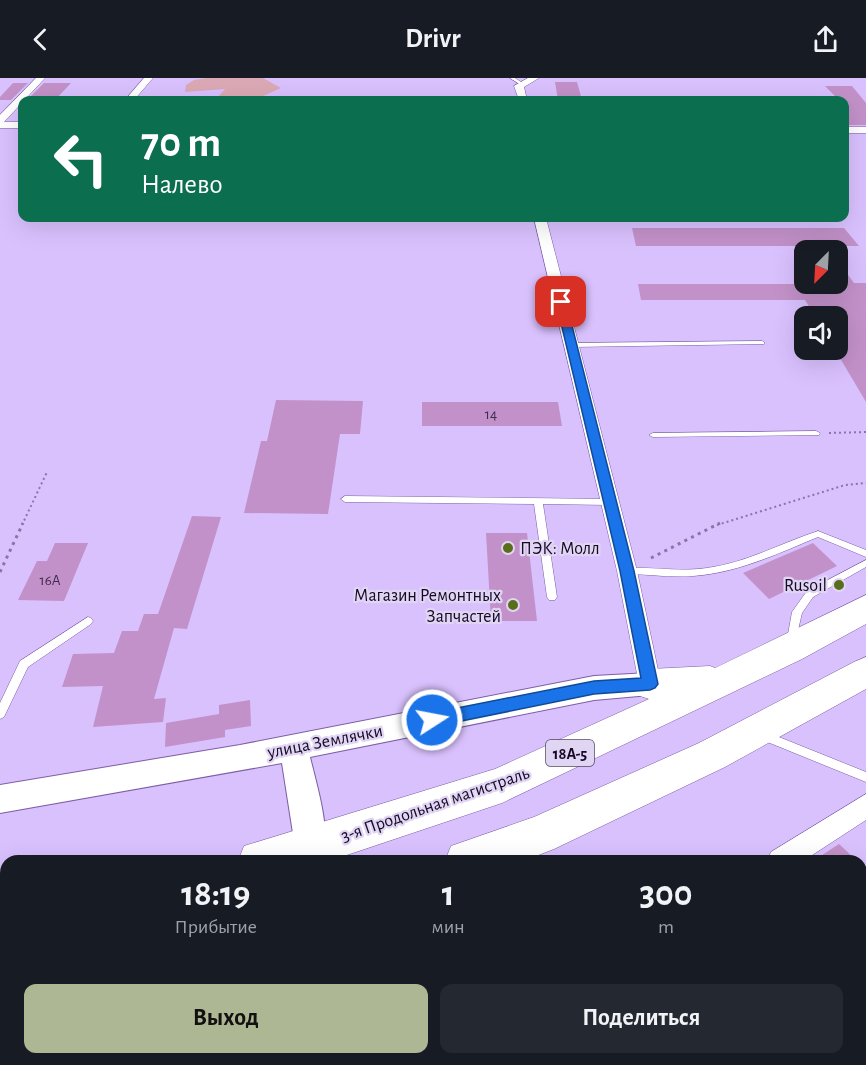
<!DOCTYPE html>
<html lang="ru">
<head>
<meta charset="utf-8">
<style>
	:root { --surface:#171b24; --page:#242831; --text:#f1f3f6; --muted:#9ea1a6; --accent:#adb793 }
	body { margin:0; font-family:"Alegreya Sans",sans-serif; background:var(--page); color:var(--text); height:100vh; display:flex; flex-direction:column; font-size:22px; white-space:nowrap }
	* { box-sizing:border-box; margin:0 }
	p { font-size:20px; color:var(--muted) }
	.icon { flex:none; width:33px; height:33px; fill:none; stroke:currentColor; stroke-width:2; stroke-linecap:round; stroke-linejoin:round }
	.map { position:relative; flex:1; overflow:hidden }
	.drawer { position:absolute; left:0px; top:777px; width:867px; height:210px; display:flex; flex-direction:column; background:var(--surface); border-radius:18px 18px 0 0; box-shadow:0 6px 24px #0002 }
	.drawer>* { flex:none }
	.guide { position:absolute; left:18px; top:18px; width:831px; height:126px; border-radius:12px; box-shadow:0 6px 24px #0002; background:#0b6e4f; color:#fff; overflow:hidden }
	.needle { width:39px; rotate:204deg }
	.tools { position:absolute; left:794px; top:162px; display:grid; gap:12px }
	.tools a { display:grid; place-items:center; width:54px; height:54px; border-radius:12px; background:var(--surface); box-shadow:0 6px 24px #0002; font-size:30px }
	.pin { position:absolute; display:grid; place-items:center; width:51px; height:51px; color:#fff; margin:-26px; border-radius:12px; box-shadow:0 3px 9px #0006 }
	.me { position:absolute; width:66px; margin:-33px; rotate:79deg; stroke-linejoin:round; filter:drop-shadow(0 0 4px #0008) }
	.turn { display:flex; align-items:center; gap:21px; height:126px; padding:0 24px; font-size:27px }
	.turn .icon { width:78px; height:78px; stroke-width:2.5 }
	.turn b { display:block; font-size:42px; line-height:51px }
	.eta { display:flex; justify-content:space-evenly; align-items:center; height:102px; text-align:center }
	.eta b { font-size:36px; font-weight:700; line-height:42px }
	.primary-button { display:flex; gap:12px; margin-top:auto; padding:12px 24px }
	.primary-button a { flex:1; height:69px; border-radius:12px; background:var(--accent); color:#111; font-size:24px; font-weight:700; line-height:69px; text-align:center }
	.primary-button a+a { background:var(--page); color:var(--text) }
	header { display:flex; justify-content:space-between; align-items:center; height:78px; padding:0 24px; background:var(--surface); font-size:27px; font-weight:700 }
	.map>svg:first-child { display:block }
	.green { fill:#dba9b5 }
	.building { fill:#c291c9 }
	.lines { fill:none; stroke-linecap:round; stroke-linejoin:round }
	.service-casing { stroke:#7c5ea3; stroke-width:1 }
	.minor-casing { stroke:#7c5ea3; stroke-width:1 }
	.tertiary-casing { stroke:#7c5ea3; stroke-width:2 }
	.trunk-casing { stroke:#7c5ea3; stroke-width:1 }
	.path-far1 { stroke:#8976a5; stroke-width:2; stroke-dasharray:2 3; stroke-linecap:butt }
	.path { stroke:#8976a5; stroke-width:3; stroke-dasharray:3 4.5; stroke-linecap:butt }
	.service { fill:#fff; fill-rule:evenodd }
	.minor { fill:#fff; fill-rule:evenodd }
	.tertiary { fill:#fff; fill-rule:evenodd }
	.trunk { fill:#fff; fill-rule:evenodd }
	.route { fill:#1a73e8; stroke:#114b97; stroke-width:1.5 }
	.poi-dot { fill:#596d1b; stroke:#e1d5f4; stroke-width:2 }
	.labels { text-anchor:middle; stroke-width:4.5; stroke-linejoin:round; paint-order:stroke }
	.number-label { font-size:15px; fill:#402b4d }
	.shield { fill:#e1d5f4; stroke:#524662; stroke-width:1.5 }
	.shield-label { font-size:16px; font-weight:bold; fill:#150924 }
	.poi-label { font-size:18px; fill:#150924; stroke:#e1d5f4; text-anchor:end }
	.street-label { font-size:18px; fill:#150924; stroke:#e1d5f4 }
</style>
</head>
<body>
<header><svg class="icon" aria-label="back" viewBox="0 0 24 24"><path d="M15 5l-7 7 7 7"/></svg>Drivr<svg class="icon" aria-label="share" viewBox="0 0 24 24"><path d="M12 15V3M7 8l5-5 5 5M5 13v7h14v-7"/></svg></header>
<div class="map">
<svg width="866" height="987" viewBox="0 0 866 987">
	<rect width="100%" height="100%" fill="#d9c1fe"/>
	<path class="green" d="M206,0H263L281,10L254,22L217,20L225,11L185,14L186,7L194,2Z"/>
	<g class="building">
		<path d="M555,4H577L582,22H558Z"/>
		<path d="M13,5H28L11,22H0V19Z"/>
		<path d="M44,5H71L55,22H27Z"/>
		<path d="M825,8H852L866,25V47H844V22H839Z"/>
		<path d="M632,150H844L859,168H636Z"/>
		<path d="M837,182L854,205H866V324L837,275V238H815L805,222H641L638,206H837Z"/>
		<path d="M276,322L363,323L360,356H340L328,436L244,435L261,363H267Z"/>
		<path d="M422,324H558L562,348H422Z"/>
		<path d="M192,438L221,439L187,551L174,550L154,621L166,620L163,644L93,649L103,608L62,609L73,576L114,575L122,553H138L144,536H158Z"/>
		<path d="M486,455H527L537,543H491Z"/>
		<path d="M55,465H88L64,523L18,522L37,483H47Z"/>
		<path d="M813,465L837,488L769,521L743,495Z"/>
		<path d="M250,622L251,648L225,652V659L165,669L166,645L219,636V627Z"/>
		<path d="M839,766L857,783H813Z"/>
	</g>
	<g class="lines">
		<defs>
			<g id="service">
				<path d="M510,0H515L524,6L521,7Z"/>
				<path d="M762,263L764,264V266L571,269L568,267L571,265Z"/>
				<path d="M816,353L820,355L819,357L653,359L649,357L653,355Z"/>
				<path d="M345,418L610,421L614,424L610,427L543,426L557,519L555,522H549L547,519L534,426L345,424L341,421Z"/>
				<path d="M818,453L866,472V479L818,459C777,476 737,495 693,498C671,500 649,496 627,496L623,493L627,490C654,489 680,494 707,490C746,485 781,465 818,453Z"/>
				<path d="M866,482V489L813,519L802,535L795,565L792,566L789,565L787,562L792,534L807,513Z"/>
				<path d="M88,539L91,540L93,543L91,546L28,589L4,639L0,641V625L20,583Z"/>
				<path d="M764,653L866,694V704L760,661L759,658L760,655Z"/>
			</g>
			<g id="minor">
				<path d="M36,0H45L4,44H22V50H0V37Z"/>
				<path d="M144,0H153L134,22H125Z"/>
				<path d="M528,0H539L524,9L527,22H519L514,8Z"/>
				<rect x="844" y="49" width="22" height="6"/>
				<path d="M534,140H546L637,493L661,606L658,613L650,615L642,613L639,606L617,493Z"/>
				<path d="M866,716V742L803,783H767L771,774Z"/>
				<path d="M768,981H807L809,987H770Z"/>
			</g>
			<path id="tertiary" d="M650,595L660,598L663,606L660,614L650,617L594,622L310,679C316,705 332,755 322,779L312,783L300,779L295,768L282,685L0,735V707L240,667L594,598Z"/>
			<g id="trunk">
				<path d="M866,517V546L802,581L502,725L329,783H238L244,768L495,691L649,621L637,617L632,606L637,595L650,591L710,588L715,590Z"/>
				<path d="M866,579V611L725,689L554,771L523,783H445L451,768L534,739L699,665L854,584Z"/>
				<path d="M6,832V876L0,878V834Z"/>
				<path d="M6,891V937L0,938V892Z"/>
			</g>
		</defs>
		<use href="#service" class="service-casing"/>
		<use href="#minor" class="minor-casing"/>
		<use href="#tertiary" class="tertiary-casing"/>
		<use href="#trunk" class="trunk-casing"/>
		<g class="path-far1">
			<path d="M829,355L866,354"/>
			<path d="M22,447L47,394"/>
			<path d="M717,447L845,407L866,405"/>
		</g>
		<g class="path">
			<path d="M651,480L720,445"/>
			<path d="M0,494L23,445"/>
		</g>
		<use href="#service" class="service"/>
		<use href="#minor" class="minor"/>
		<use href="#tertiary" class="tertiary"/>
		<use href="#trunk" class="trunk"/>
	</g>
	<path class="route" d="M561,221L566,224L634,493L658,606L655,610L650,612L594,616L432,649L426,647L424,642L426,637L432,635L594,603L641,600L620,493L556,224Z"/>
	<g class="poi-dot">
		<circle cx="508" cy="470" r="6"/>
		<circle cx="839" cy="507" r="6"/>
		<circle cx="513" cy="527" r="6"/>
	</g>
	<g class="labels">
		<g class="number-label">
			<text x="491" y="341">14</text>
			<text x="50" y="507">16А</text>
		</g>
		<rect class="shield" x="546" y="662" width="48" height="26" rx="4.5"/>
		<g class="shield-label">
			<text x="570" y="681">18А-5</text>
		</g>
		<g class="poi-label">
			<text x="520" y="476" text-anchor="start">ПЭК: Молл</text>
			<text x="827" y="513">Rusoil</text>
			<text x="501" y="523">Магазин Ремонтных<tspan x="501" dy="21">Запчастей</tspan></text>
		</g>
		<g class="street-label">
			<text transform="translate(325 663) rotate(-11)" y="6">улица Землячки</text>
			<text transform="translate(435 726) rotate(-19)" y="6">3-я Продольная магистраль</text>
		</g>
	</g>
</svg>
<div class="tools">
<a><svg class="needle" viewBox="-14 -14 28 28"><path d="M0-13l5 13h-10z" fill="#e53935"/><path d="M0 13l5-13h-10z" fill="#9ea1a6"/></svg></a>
<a><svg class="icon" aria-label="sound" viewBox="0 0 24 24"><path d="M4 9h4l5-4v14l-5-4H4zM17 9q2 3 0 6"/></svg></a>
</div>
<div class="pin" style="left:561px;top:224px;background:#d93025"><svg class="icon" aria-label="arrive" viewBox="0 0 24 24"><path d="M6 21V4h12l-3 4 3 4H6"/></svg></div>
<svg class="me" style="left:432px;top:642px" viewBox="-20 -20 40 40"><circle r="17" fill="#1a73e8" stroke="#fff" stroke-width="3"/><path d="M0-11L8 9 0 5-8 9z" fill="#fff"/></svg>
<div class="guide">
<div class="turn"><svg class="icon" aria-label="left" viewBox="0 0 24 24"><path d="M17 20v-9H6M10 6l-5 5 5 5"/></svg><div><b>70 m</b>Налево</div></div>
</div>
<section class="drawer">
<div class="eta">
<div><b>18:19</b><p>Прибытие</p></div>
<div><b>1</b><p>мин</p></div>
<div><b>300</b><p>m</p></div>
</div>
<div class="primary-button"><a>Выход</a><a>Поделиться</a></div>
</section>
</div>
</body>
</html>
